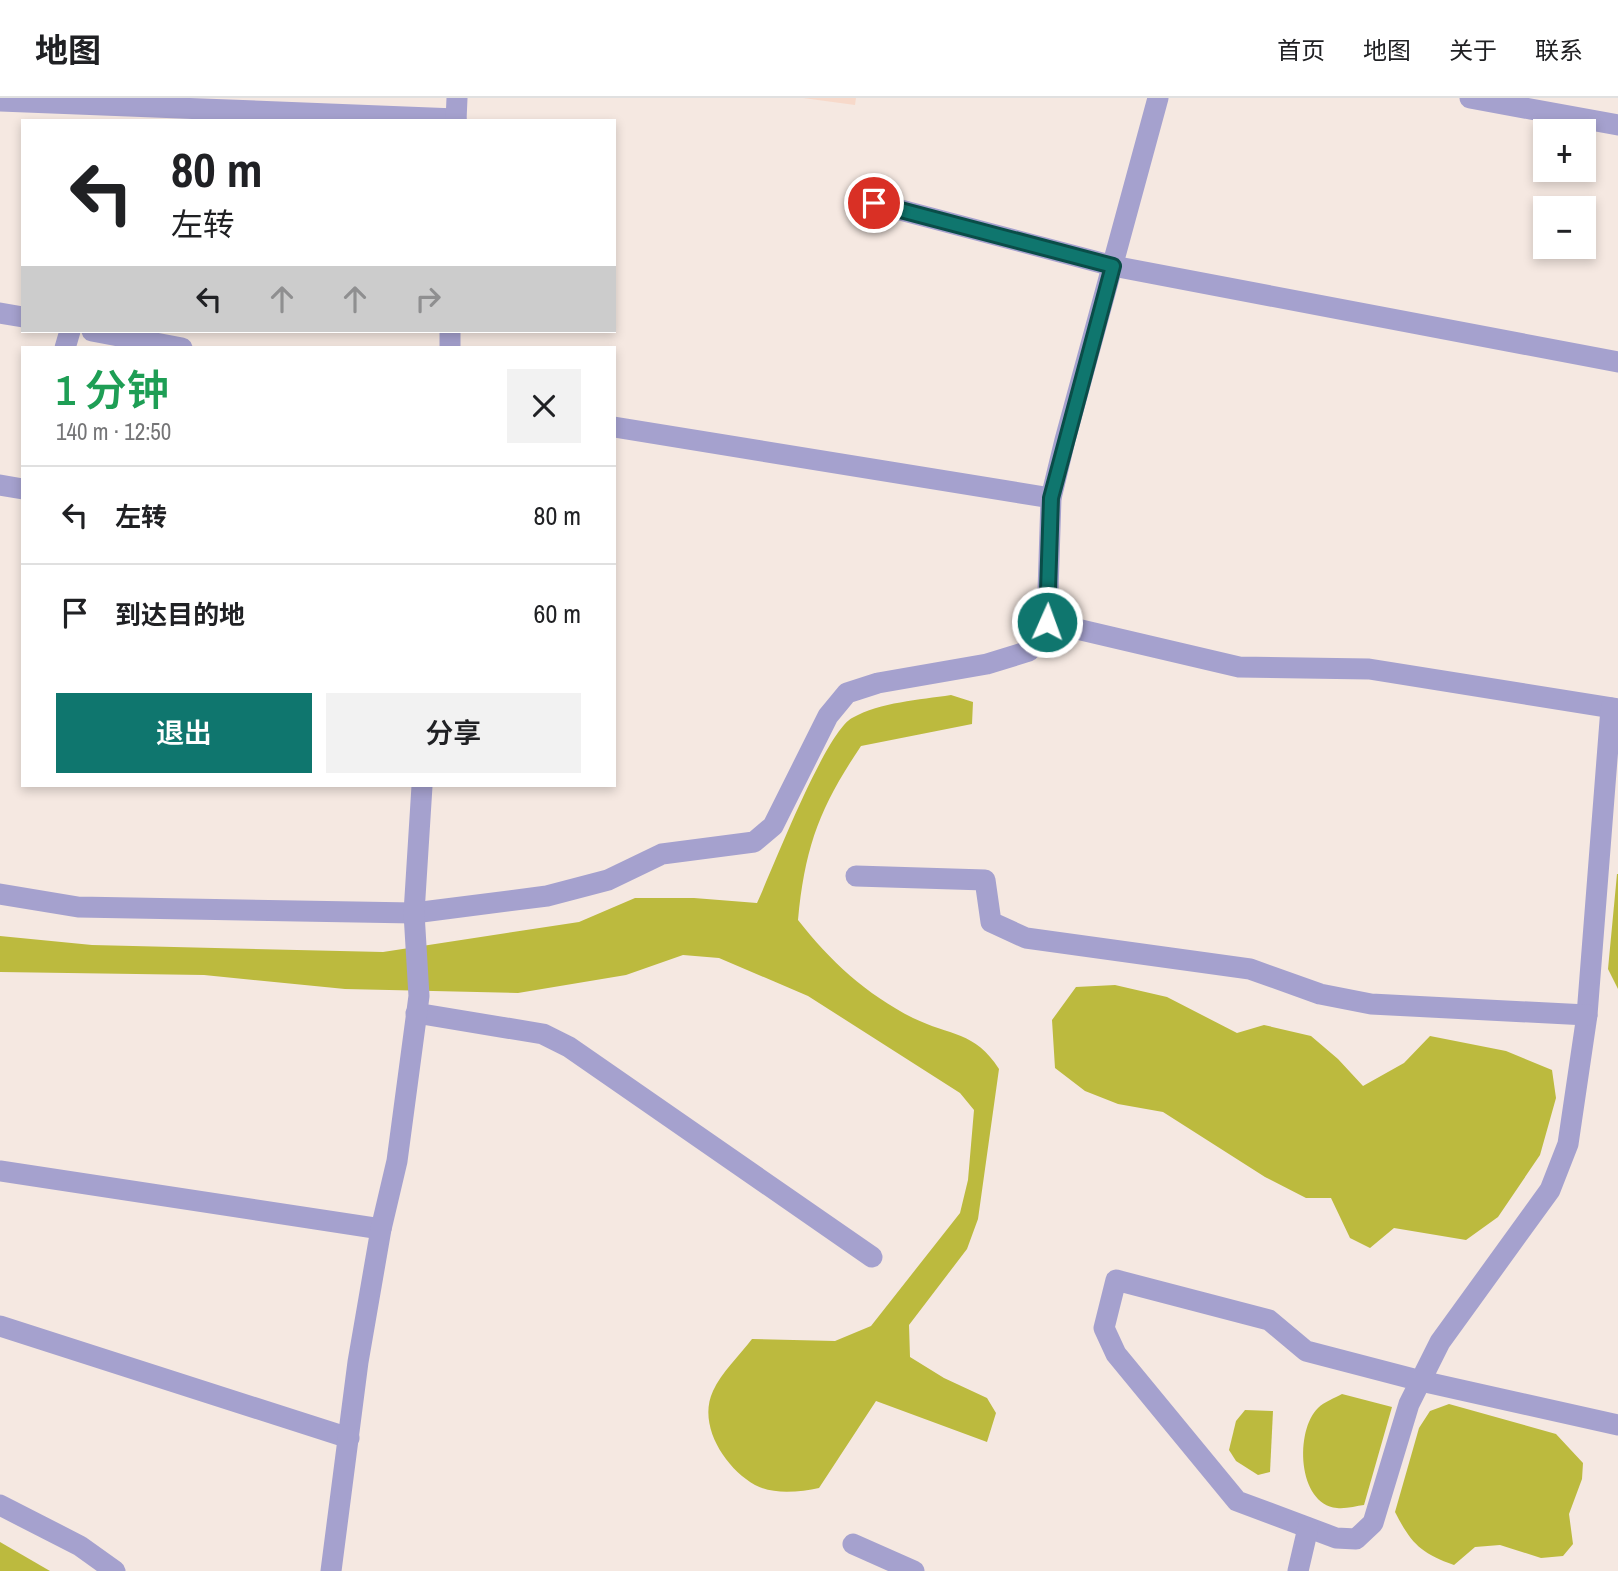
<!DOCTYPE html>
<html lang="zh">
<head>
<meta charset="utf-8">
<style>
	:root { --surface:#fff; --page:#f2f2f2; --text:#202124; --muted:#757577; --line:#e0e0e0; --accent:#0f766e }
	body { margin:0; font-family:"Archivo Narrow","Noto Sans SC",sans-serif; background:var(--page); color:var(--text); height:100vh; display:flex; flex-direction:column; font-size:26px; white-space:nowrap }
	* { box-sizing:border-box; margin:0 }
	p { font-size:23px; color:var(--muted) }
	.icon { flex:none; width:38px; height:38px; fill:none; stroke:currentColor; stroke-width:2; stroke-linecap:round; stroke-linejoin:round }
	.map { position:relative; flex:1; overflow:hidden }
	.drawer { position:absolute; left:21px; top:248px; width:595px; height:441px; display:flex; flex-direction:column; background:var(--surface); border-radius:0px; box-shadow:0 4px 10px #0003 }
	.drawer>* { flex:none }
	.top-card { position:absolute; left:21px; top:21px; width:595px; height:214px; border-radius:0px; box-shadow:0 4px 10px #0003; background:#fff; color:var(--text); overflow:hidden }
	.fabs { position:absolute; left:1533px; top:21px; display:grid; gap:14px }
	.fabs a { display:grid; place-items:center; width:63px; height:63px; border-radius:0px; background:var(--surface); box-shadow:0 4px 10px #0003; font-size:35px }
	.pin { position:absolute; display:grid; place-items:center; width:60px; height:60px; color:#fff; margin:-30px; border:4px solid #fff; border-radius:50%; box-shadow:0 2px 7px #0007 }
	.me { position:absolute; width:77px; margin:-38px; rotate:2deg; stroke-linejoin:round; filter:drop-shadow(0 0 5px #0008) }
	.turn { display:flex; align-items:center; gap:24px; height:147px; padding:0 35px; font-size:32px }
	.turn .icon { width:91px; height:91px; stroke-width:2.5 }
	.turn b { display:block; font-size:49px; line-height:60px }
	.lanes { display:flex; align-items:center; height:66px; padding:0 35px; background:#0003; justify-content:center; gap:35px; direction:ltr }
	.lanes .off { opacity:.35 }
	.round { display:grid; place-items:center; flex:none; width:74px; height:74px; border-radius:0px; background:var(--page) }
	.head { display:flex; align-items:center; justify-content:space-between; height:119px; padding:0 35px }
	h1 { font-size:42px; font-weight:600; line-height:52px; color:#1e9e55 }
	.action { display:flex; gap:14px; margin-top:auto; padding:14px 35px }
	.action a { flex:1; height:80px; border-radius:0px; background:var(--accent); color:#fff; font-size:28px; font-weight:600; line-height:80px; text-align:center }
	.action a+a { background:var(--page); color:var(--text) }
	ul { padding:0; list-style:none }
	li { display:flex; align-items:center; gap:21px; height:98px; padding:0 35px; border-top:2px solid var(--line) }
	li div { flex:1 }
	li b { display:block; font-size:26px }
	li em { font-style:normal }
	header { display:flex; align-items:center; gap:42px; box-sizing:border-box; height:98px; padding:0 35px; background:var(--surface); border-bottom:2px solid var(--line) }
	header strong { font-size:33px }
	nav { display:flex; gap:38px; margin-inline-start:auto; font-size:24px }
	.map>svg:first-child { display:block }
	.built { fill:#f7d9ca }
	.water { fill:#bcba3e }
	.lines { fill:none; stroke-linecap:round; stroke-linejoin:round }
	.minor { stroke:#a5a1ce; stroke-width:21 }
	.route-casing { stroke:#0a4d48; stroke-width:18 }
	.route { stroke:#0f766e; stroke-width:12 }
</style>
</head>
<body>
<header>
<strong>地图</strong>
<nav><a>首页</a><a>地图</a><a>关于</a><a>联系</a></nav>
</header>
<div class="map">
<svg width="1618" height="1473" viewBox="0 0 1618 1473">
	<rect width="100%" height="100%" fill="#f5e8e1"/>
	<path class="built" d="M803,0H856L855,7Z"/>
	<g class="water">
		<path d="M951,597L973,604L972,626L861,648C820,709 805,748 798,822C830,863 866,896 913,920C950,938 975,933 999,971L978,1121L967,1151L909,1227L910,1259L944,1280L987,1300L996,1315L987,1344L876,1303L819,1390C800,1394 773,1397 755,1387C725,1370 697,1327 713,1293C721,1275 740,1257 752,1241L835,1243L871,1228L960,1115L968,1082L974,1012L960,995L808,898L719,860L683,857L626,877L518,895L345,891L204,877L0,874V838L92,847L383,854L579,824L635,800H694L757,805C773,770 825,635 852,620C881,604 919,602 951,597Z"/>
		<path d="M1617,776H1618V891L1608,871Z"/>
		<path d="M1115,887L1167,899L1237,935L1264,927L1311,938L1338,961L1363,988L1404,965L1430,938L1506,953L1552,972L1556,1000L1540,1057L1498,1119L1466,1142L1394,1130L1370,1150L1350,1140L1331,1100H1306L1265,1079L1163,1014L1118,1006L1085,993L1055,970L1052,922L1076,889Z"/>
		<path d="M1342,1296L1392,1309L1364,1407C1356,1408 1346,1411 1337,1410C1297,1406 1295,1332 1318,1310C1324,1304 1335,1300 1342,1296Z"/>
		<path d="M1449,1306L1556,1336L1583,1365L1582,1381L1569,1416L1573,1446L1563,1458L1541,1460L1500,1447L1475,1449L1454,1467C1420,1455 1411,1445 1395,1414L1419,1330L1430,1313Z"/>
		<path d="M1245,1312L1273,1313L1270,1374L1258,1377L1236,1363L1229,1352L1236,1323Z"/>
		<path d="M0,1444L50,1473H0Z"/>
	</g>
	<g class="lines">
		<g class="minor">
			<path d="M1470,0L1618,27"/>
			<path d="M0,3L456,21"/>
			<path d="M456,23L457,0"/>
			<path d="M874,105L1113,168L1618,264"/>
			<path d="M0,215L23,219"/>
			<path d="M92,233L182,250"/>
			<path d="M65,250L70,233"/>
			<path d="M450,250V233"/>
			<path d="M614,329L1051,400"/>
			<path d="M0,387L23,391"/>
			<path d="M1047,524L1239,569L1369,571L1618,611"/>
			<path d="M1611,610L1587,917L1568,1046L1550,1092L1440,1244L1409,1306L1373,1425L1356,1441L1336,1440L1237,1403L1116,1256L1104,1230L1116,1182L1269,1222L1306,1253L1421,1283L1618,1327"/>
			<path d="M856,778L985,782L991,824L1026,840L1250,871L1320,896L1371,906L1587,917"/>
			<path d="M0,796L78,809L414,815L547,798L608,782L662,756L754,744L773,728L828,618L847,595L878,585L987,566L1029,553L1047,524L1051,400L1065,342L1158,0"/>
			<path d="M416,915L543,936L569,949L872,1159"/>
			<path d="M0,1073L381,1131"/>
			<path d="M0,1228L349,1340"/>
			<path d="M0,1407L80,1448L115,1473"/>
			<path d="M853,1446L914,1473"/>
			<path d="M331,1473L358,1264L381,1131L397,1063L419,898L414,815L422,688"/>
			<path d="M1298,1473L1308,1430"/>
		</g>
	</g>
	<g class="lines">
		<defs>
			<path id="route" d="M874,105L1113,168L1051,400L1047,524"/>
		</defs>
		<use href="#route" class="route-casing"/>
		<use href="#route" class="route"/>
	</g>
</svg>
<div class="fabs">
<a>+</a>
<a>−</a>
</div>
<div class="pin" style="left:874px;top:105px;background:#d93025"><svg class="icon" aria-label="arrive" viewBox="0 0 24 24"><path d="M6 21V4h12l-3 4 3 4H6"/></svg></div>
<svg class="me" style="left:1047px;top:524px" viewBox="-20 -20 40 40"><circle r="17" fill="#0f766e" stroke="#fff" stroke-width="3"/><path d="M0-11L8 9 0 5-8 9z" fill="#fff"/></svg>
<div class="top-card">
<div class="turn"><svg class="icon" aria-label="left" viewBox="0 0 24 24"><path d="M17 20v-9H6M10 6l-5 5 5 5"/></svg><div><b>80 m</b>左转</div></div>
<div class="lanes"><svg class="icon" aria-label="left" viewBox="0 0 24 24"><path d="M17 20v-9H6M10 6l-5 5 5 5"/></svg><svg class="icon off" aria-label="ahead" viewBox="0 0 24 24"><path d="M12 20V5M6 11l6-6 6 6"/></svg><svg class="icon off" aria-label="ahead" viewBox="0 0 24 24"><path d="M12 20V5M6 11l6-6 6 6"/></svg><svg class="icon off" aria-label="right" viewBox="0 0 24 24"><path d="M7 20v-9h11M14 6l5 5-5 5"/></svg></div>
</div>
<section class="drawer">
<div class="head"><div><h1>1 分钟</h1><p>140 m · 12:50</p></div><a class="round"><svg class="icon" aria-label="close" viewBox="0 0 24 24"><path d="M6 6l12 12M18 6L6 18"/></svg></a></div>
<ul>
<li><svg class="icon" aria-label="left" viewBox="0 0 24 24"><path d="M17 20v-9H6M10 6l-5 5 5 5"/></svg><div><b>左转</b></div><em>80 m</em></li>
<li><svg class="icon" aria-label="arrive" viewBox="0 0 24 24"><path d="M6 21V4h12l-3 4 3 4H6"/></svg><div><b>到达目的地</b></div><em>60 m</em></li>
</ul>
<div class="action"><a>退出</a><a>分享</a></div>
</section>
</div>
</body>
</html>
